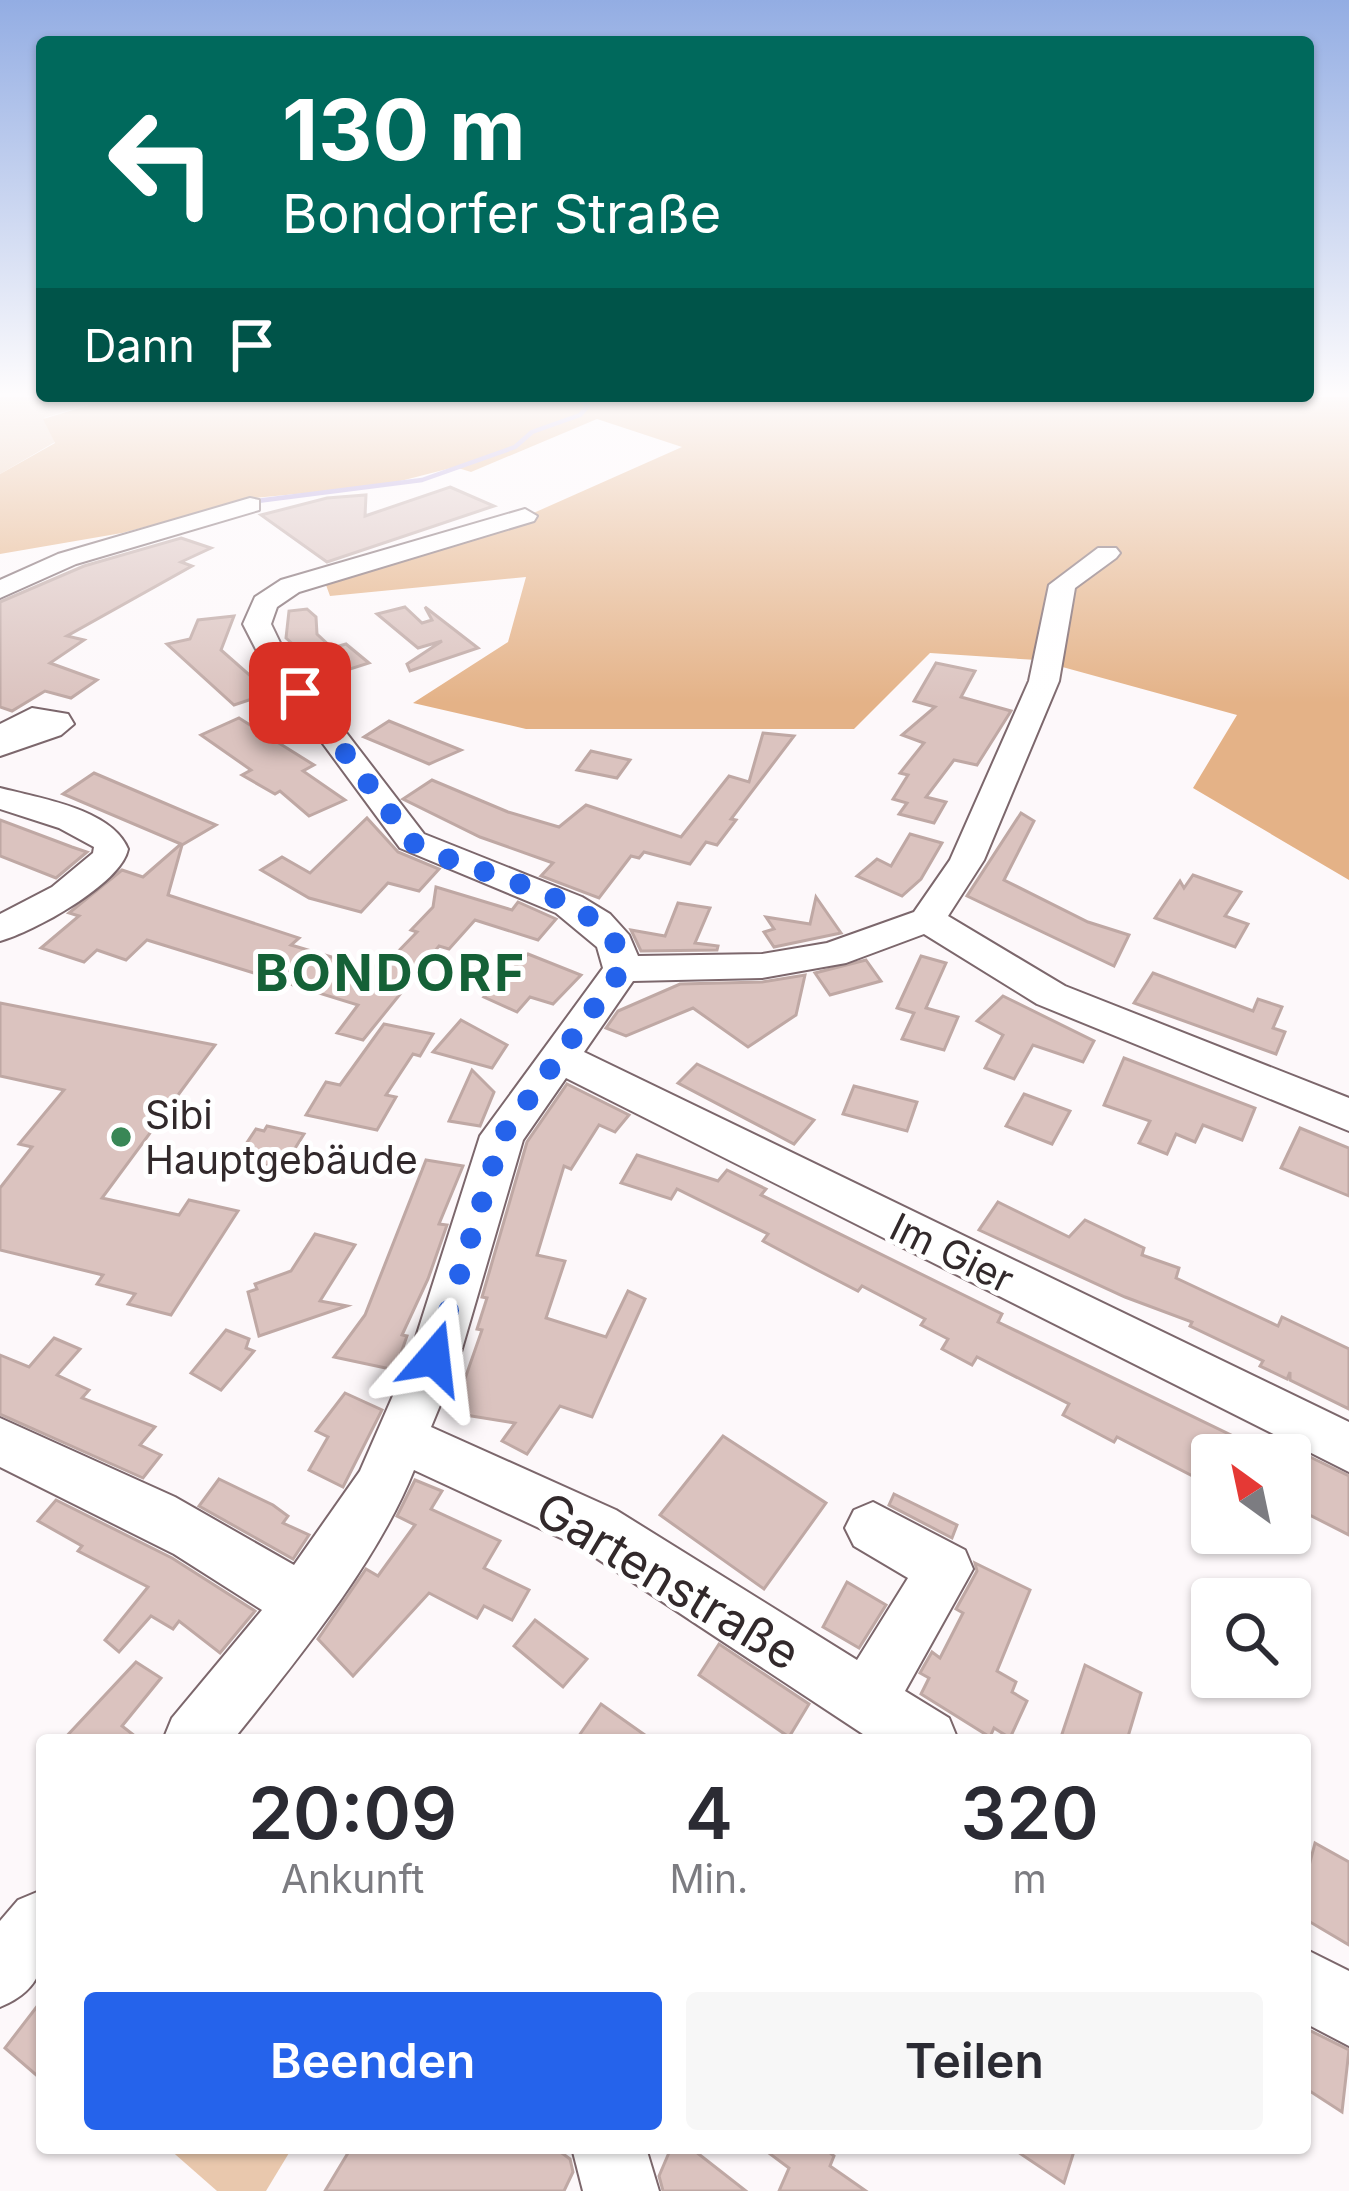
<!DOCTYPE html>
<html lang="de">
<head>
<meta charset="utf-8">
<style>
	:root { --surface:#fff; --page:#f7f7f7; --text:#2b2b33; --muted:#7c7c81; --accent:#2563eb }
	body { margin:0; font-family:Inter,sans-serif; background:var(--page); color:var(--text); height:100vh; display:flex; flex-direction:column; font-size:45px; white-space:nowrap }
	* { box-sizing:border-box; margin:0 }
	p { font-size:39px; color:var(--muted) }
	.icon { flex:none; width:66px; height:66px; fill:none; stroke:currentColor; stroke-width:2; stroke-linecap:round; stroke-linejoin:round }
	.map { position:relative; flex:1; overflow:hidden }
	.drawer { position:absolute; left:36px; top:1734px; width:1275px; height:420px; display:flex; flex-direction:column; background:var(--surface); border-radius:12px; box-shadow:0 3px 9px #0004 }
	.drawer>* { flex:none }
	.hud { position:absolute; left:36px; top:36px; width:1278px; height:366px; border-radius:12px; box-shadow:0 3px 9px #0004; background:#00695c; color:#fff; overflow:hidden }
	.needle { width:78px; rotate:327deg }
	.controls { position:absolute; left:1191px; top:1434px; display:grid; gap:24px }
	.controls a { display:grid; place-items:center; width:120px; height:120px; border-radius:12px; background:var(--surface); box-shadow:0 3px 9px #0004; font-size:60px }
	.pin { position:absolute; display:grid; place-items:center; width:102px; height:102px; color:#fff; margin:-51px; border-radius:24px; box-shadow:0 6px 18px #0006 }
	.me { position:absolute; width:132px; margin:-66px; rotate:17deg; stroke-linejoin:round; filter:drop-shadow(0 0 9px #0008) }
	.turn { display:flex; align-items:center; gap:42px; height:252px; padding:0 48px; font-size:54px }
	.turn .icon { width:156px; height:156px; stroke-width:2.5 }
	.turn b { display:block; font-size:84px; line-height:102px }
	.then { display:flex; align-items:center; height:114px; padding:0 48px; background:#0003; gap:24px; font-size:45px }
	.eta { display:flex; justify-content:space-evenly; align-items:center; height:204px; text-align:center }
	.eta b { font-size:72px; font-weight:600; line-height:84px }
	.button { display:flex; gap:24px; margin-top:auto; padding:24px 48px }
	.button a { flex:1; height:138px; border-radius:12px; background:var(--accent); color:#fff; font-size:48px; font-weight:600; line-height:138px; text-align:center }
	.button a+a { background:var(--page); color:var(--text) }
	.map>svg:first-child { display:block }
	.green { fill:#e9c8ad }
	.forest { fill:#e4b287 }
	.lines { fill:none; stroke-linecap:round; stroke-linejoin:round }
	.stream { stroke:#b5a3db; stroke-width:4.5 }
	.building { fill:#dbc3bf; stroke:#bfa8a4; stroke-width:3 }
	.minor-casing { stroke:#7c676c; stroke-width:4 }
	.minor { fill:#fff; fill-rule:evenodd }
	.route { stroke:#2563eb; stroke-width:21; stroke-dasharray:0 37.8 }
	.poi-dot { fill:#398756; stroke:#fff; stroke-width:4.5 }
	.labels { text-anchor:middle; stroke-width:10; stroke-linejoin:round; paint-order:stroke }
	.poi-label { font-size:39px; fill:#32292b; stroke:#fff; text-anchor:start }
	.street-label { font-size:39px; fill:#32292b; stroke:#fff }
	.near-street-label { font-size:48px; fill:#32292b; stroke:#fff }
	.district-label { font-size:51px; font-weight:bold; letter-spacing:3px; fill:#156137; stroke:#fff }
</style>
</head>
<body>
<div class="map">
<svg width="1349" height="2191" viewBox="0 0 1349 2191">
	<rect width="100%" height="100%" fill="#fdf8fa"/>
	<g class="green">
		<path d="M0,397H115L44,418L55,442L0,474Z"/>
		<path d="M168,2148H292L266,2191H217Z"/>
	</g>
	<path class="forest" d="M115,397H1349V880L1193,788L1237,715L1037,660L930,653L854,729H526L413,703L508,642L526,577L330,596L326,585L529,515L682,447L597,419L471,472L455,467L381,486L254,498L122,533L0,554V474L55,443L43,419Z"/>
	<g class="lines">
		<path class="stream" d="M249,502L422,480L515,447L532,432L580,415L588,406L575,397"/>
	</g>
	<g class="building">
		<path d="M450,487L494,506L327,562L261,515L327,498L366,495L365,516Z"/>
		<path d="M181,538L211,548L181,562L192,566L67,636L84,640L50,663L97,680L71,698L45,691L12,711L0,707V602L84,566Z"/>
		<path d="M405,607L422,623L432,620L425,607L478,648L410,671L407,664L442,641L418,648L377,614Z"/>
		<path d="M307,609L316,617L317,634L332,648L346,644L369,663L328,676L286,638L289,611Z"/>
		<path d="M234,616L221,650L270,693L234,705L167,644L190,639L198,620Z"/>
		<path d="M936,663L975,671L961,697L1011,711L977,765L954,760L926,797L946,802L934,823L899,814L907,803L893,799L908,775L900,773L924,743L902,735L935,707L914,701Z"/>
		<path d="M239,718L314,765L303,771L345,800L309,816L280,791L275,794L242,775L251,770L201,735Z"/>
		<path d="M389,721L461,750L429,764L364,737Z"/>
		<path d="M763,733L794,736L731,819L736,820L717,845L706,842L690,864L644,852L639,858L631,856L599,898L541,876L553,863L480,837L403,799L432,780L508,812L559,827L586,805L681,837L729,776L749,782Z"/>
		<path d="M591,751L630,760L617,778L577,770Z"/>
		<path d="M94,773L216,825L182,845L168,895L299,938L291,945L372,969L377,964L384,966L417,932L411,930L433,907L436,887L512,910L518,902L556,919L538,940L475,920L449,949L439,946L363,1040L337,1033L358,1005L147,940L126,960L97,950L84,962L41,948L79,916L69,913L122,870L143,877L181,844L63,794Z"/>
		<path d="M1021,813L1034,821L1004,880L1088,922L1129,935L1114,966L967,896Z"/>
		<path d="M367,818L398,852L439,869L419,891L388,883L361,912L309,898L261,870L282,857L310,873Z"/>
		<path d="M0,820L72,847L87,852L56,878L0,856Z"/>
		<path d="M910,834L942,843L921,879L902,896L857,876L877,859L891,866Z"/>
		<path d="M1193,875L1241,892L1225,916L1248,924L1235,947L1155,918L1180,881L1184,888Z"/>
		<path d="M816,897L841,933L774,947L764,932L774,929L766,917L810,924Z"/>
		<path d="M678,903L710,908L695,943L718,946L717,950L641,951L631,930L665,936Z"/>
		<path d="M528,954L581,975L553,1004L530,997L517,1012L484,997Z"/>
		<path d="M921,956L946,963L926,1008L958,1017L944,1050L902,1039L914,1013L897,1008Z"/>
		<path d="M866,960L881,981L830,995L815,973Z"/>
		<path d="M1153,973L1253,1011L1258,999L1282,1007L1273,1028L1285,1032L1276,1054L1134,1003Z"/>
		<path d="M805,975L796,1015L748,1047L693,1008L626,1036L606,1028L618,1011L680,984L762,982Z"/>
		<path d="M1003,996L1094,1041L1083,1062L1033,1045L1014,1079L985,1068L1003,1035L977,1021Z"/>
		<path d="M0,1003L215,1045L102,1198L179,1215L189,1200L238,1211L171,1315L128,1304L135,1294L97,1284L103,1275L0,1250V1188L32,1147L19,1144L64,1090L0,1076Z"/>
		<path d="M461,1020L507,1045L492,1068L433,1052Z"/>
		<path d="M384,1024L433,1034L420,1056L413,1054L386,1095L396,1097L377,1130L306,1115L326,1082L340,1085Z"/>
		<path d="M1124,1058L1255,1108L1242,1140L1203,1125L1195,1142L1176,1134L1167,1154L1139,1143L1150,1121L1104,1105Z"/>
		<path d="M697,1064L751,1090L814,1120L794,1144L678,1083Z"/>
		<path d="M472,1070L494,1092L480,1126L449,1121Z"/>
		<path d="M567,1084L629,1115L615,1132L599,1125L571,1169L564,1166L537,1255L565,1261L546,1318L606,1337L628,1291L645,1299L592,1417L560,1406L527,1454L502,1441L515,1423L453,1413L482,1330L477,1329L487,1298L482,1297L527,1142Z"/>
		<path d="M854,1086L917,1102L907,1131L843,1114Z"/>
		<path d="M1024,1094L1070,1111L1052,1144L1006,1126Z"/>
		<path d="M267,1126L304,1134L282,1169L236,1159L256,1129L264,1131Z"/>
		<path d="M1300,1128L1349,1148V1196L1281,1168Z"/>
		<path d="M637,1155L718,1181L727,1170L766,1189L761,1195L1002,1314L998,1322L1272,1455H1212V1486L1117,1437L1114,1442L1063,1415L1069,1404L977,1357L972,1365L942,1349L948,1339L921,1325L925,1319L862,1286L858,1291L821,1272L763,1241L768,1234L677,1189L671,1199L621,1183Z"/>
		<path d="M426,1160L463,1166L439,1224L447,1225L428,1279L402,1335L407,1336L395,1370L334,1357L365,1315Z"/>
		<path d="M998,1202L1069,1237L1085,1220L1144,1248L1142,1255L1179,1268L1176,1278L1278,1326L1282,1317L1349,1349V1409L1290,1380V1372L1287,1379L1260,1366L1263,1361L1190,1326L1192,1322L1125,1297L979,1230Z"/>
		<path d="M315,1234L355,1245L320,1301L347,1306L259,1336L248,1292L257,1289L255,1284L291,1271Z"/>
		<path d="M226,1330L249,1339L246,1348L254,1351L221,1390L191,1373Z"/>
		<path d="M54,1338L80,1349L57,1375L89,1390L82,1398L155,1427L140,1445L161,1455L143,1478L0,1414V1355L29,1367Z"/>
		<path d="M345,1393L382,1410L343,1487L309,1470L328,1437L316,1431Z"/>
		<path d="M723,1436L826,1503L764,1589L660,1515Z"/>
		<path d="M1306,1455L1349,1476V1535L1290,1505V1460L1301,1466Z"/>
		<path d="M219,1479L273,1505L288,1516L283,1523L309,1535L293,1559L199,1506Z"/>
		<path d="M415,1480L442,1491L431,1509L500,1541L484,1568L529,1590L512,1620L484,1606L477,1618L429,1593L353,1676L318,1639L366,1569L378,1576L415,1525L397,1516Z"/>
		<path d="M894,1494L957,1525L952,1538L889,1505Z"/>
		<path d="M56,1500L172,1558L255,1611L220,1653L179,1621L173,1629L151,1616L119,1652L105,1640L148,1587L78,1551L82,1546L38,1521Z"/>
		<path d="M975,1563L1030,1590L997,1671L1016,1682L1012,1692L1027,1701L1010,1738L994,1728L990,1737L921,1694L929,1678L920,1673L932,1652L940,1658L963,1613L956,1609L977,1571Z"/>
		<path d="M847,1582L886,1605L859,1648L823,1627Z"/>
		<path d="M535,1620L587,1659L563,1687L514,1646Z"/>
		<path d="M719,1644L809,1704L789,1737L699,1675Z"/>
		<path d="M136,1662L161,1678L122,1726L140,1740H63Z"/>
		<path d="M1085,1665L1141,1693L1127,1740H1060Z"/>
		<path d="M601,1704L652,1740H576Z"/>
		<path d="M1315,1843L1349,1862V1945L1305,1919V1881Z"/>
		<path d="M42,2000V2080L5,2048Z"/>
		<path d="M1305,2028L1349,2050L1342,2112L1305,2088Z"/>
		<path d="M351,2148H555L570,2159L573,2172L564,2191H325Z"/>
		<path d="M671,2148H691L746,2191H663L659,2176Z"/>
		<path d="M762,2148H824L834,2156L830,2166L866,2191H779L789,2168Z"/>
		<path d="M1012,2148H1075L1064,2183Z"/>
	</g>
	<g class="lines">
		<defs>
			<g id="minor">
				<path d="M250,498L259,500V510L76,564L0,598V580L58,554Z"/>
				<path d="M525,509L537,516L534,521L299,592L277,607L271,624L285,653L424,834L582,897L610,914L629,935L638,956L762,954L827,943L914,912L950,860L1029,681L1049,585L1098,548H1116L1120,553L1116,558L1075,588L1059,681L984,860L948,916L1065,986L1349,1098V1131L1037,1004L924,934L846,963L762,978L633,981L584,1052L1349,1422V1472L566,1078L523,1140L459,1359L431,1427L616,1510L857,1660L908,1578L854,1546L845,1528L854,1510L873,1502L965,1550L973,1569L905,1691L949,1718L958,1740H872L578,1546L414,1470C377,1563 296,1661 233,1740H163L172,1718L262,1610L174,1554L0,1467V1418L175,1497L294,1565L360,1471L409,1359L480,1136L603,968L597,947L556,913L400,848L262,661L243,624L255,597L281,580Z"/>
				<path d="M32,708L68,714L74,724L61,735L0,756V724Z"/>
				<path d="M0,788C39,798 112,809 128,849C121,884 33,932 0,941V914L52,887L93,853L94,847L59,828L0,809Z"/>
				<path d="M42,1890C42,1944 57,1984 0,2007V1921L18,1900Z"/>
				<path d="M1305,1949L1349,1971V2046L1305,2023Z"/>
				<path d="M572,2148H646L659,2191H583Z"/>
			</g>
		</defs>
		<use href="#minor" class="minor-casing"/>
		<use href="#minor" class="minor"/>
	</g>
	<linearGradient id="sky" x2="0" y2="1"><stop stop-color="#93ade3"/><stop offset="0.56" stop-color="#fefcfd"/><stop offset="1" stop-color="#fefcfd" stop-opacity="0"/></linearGradient>
	<rect width="1349" height="703" fill="url(#sky)"/>
	<g class="lines">
		<path class="route" d="M300,693L412,842C461,874 624,896 622,969L502,1136L434,1358"/>
	</g>
	<circle class="poi-dot" cx="121" cy="1137" r="12"/>
	<g class="labels">
		<g class="poi-label">
			<text x="145" y="1129">Sibi<tspan x="145" dy="45">Hauptgebäude</tspan></text>
		</g>
		<g class="street-label">
			<text transform="translate(952 1253) rotate(26)" y="14">Im Gier</text>
		</g>
		<g class="near-street-label">
			<text transform="translate(668 1581) rotate(31)" y="17">Gartenstraße</text>
		</g>
		<g class="district-label">
			<text x="391" y="991">BONDORF</text>
		</g>
	</g>
</svg>
<div class="controls">
<a><svg class="needle" viewBox="-14 -14 28 28"><path d="M0-13l5 13h-10z" fill="#e53935"/><path d="M0 13l5-13h-10z" fill="#7c7c81"/></svg></a>
<a><svg class="icon" aria-label="search" viewBox="0 0 24 24"><circle cx="10" cy="10" r="6"/><path d="M15 15l6 6"/></svg></a>
</div>
<div class="pin" style="left:300px;top:693px;background:#d93025"><svg class="icon" aria-label="arrive" viewBox="0 0 24 24"><path d="M6 21V4h12l-3 4 3 4H6"/></svg></div>
<svg class="me" style="left:434px;top:1358px" viewBox="-20 -20 40 40"><path d="M0-17L14 15 0 8-14 15z" fill="#2563eb" stroke="#fff" stroke-width="4"/></svg>
<div class="hud">
<div class="turn"><svg class="icon" aria-label="left" viewBox="0 0 24 24"><path d="M17 20v-9H6M10 6l-5 5 5 5"/></svg><div><b>130 m</b>Bondorfer Straße</div></div>
<div class="then">Dann<svg class="icon" aria-label="arrive" viewBox="0 0 24 24"><path d="M6 21V4h12l-3 4 3 4H6"/></svg></div>
</div>
<section class="drawer">
<div class="eta">
<div><b>20:09</b><p>Ankunft</p></div>
<div><b>4</b><p>Min.</p></div>
<div><b>320</b><p>m</p></div>
</div>
<div class="button"><a>Beenden</a><a>Teilen</a></div>
</section>
</div>
</body>
</html>
